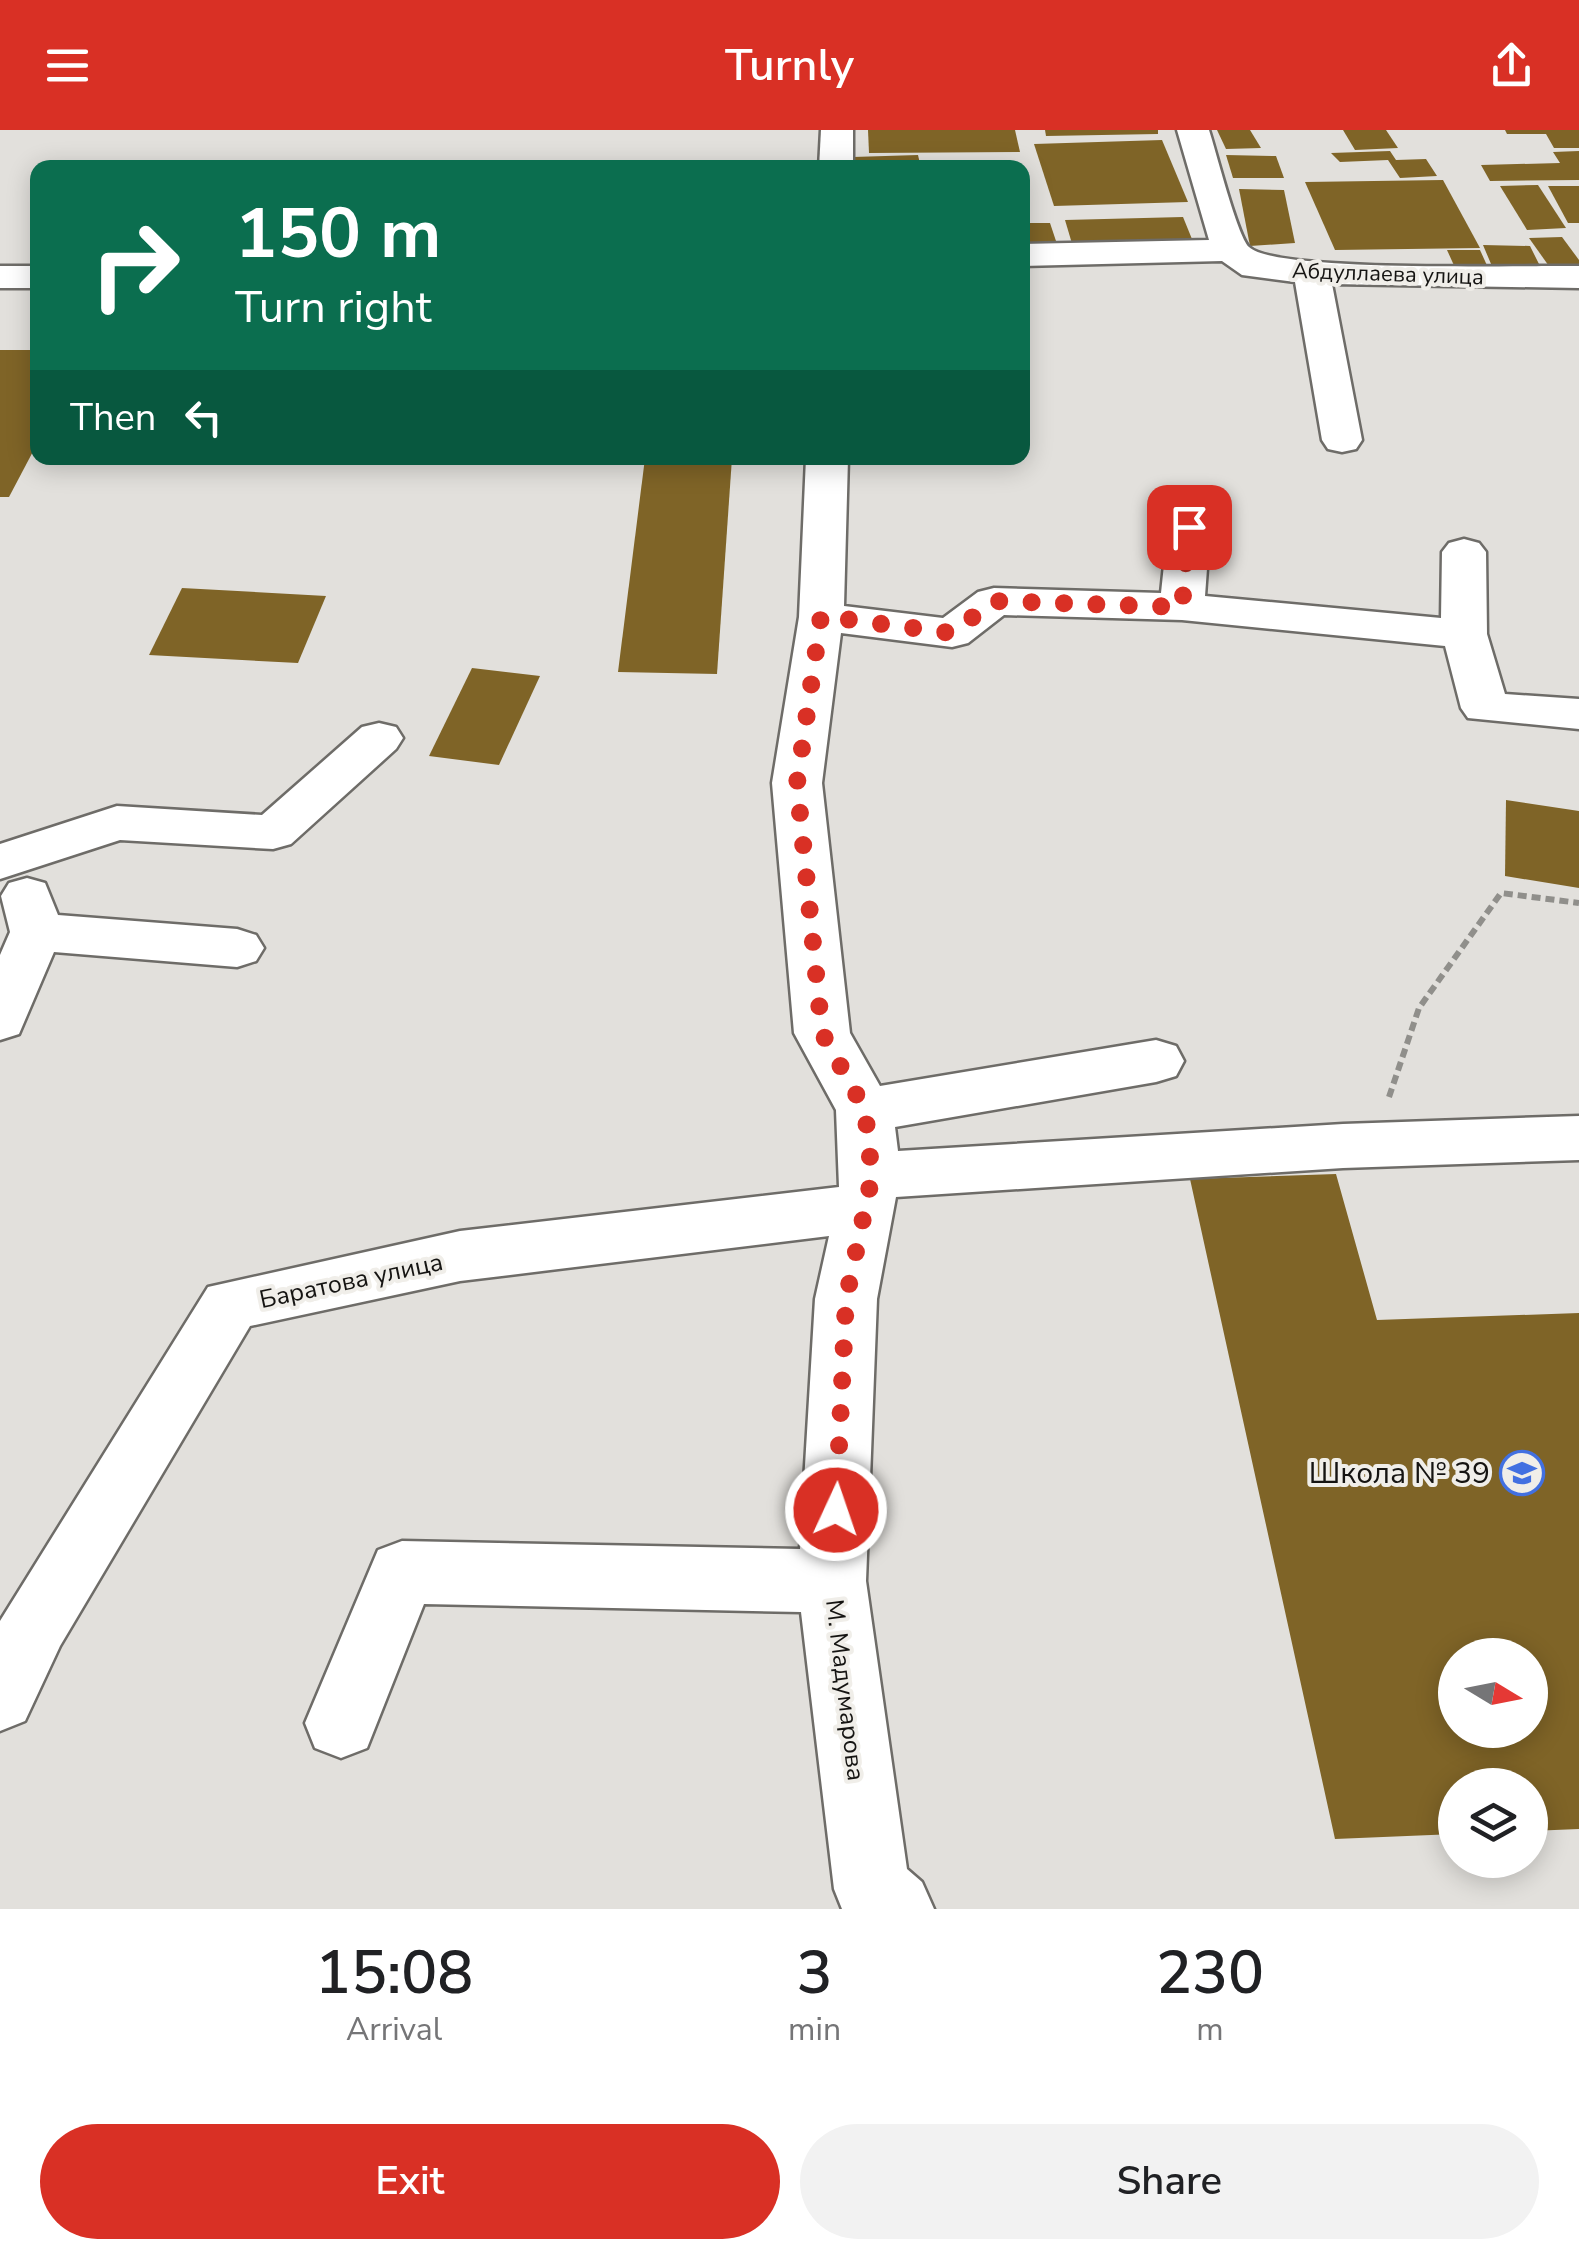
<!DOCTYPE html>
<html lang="en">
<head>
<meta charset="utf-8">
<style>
	:root { --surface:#fff; --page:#f2f2f2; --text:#202124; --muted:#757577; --accent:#d93025 }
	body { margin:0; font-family:"Nunito Sans",sans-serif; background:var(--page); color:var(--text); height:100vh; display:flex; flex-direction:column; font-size:38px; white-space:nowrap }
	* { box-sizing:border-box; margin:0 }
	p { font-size:32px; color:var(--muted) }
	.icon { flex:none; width:55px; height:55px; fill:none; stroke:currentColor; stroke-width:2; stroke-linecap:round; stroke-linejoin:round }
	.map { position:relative; height:1779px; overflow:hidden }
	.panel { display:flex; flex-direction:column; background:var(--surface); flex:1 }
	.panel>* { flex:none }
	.top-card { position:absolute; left:30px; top:30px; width:1000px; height:305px; border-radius:20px; box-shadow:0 5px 25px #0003; background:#0b6e4f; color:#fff; overflow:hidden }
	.needle { width:65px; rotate:100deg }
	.controls { position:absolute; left:1438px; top:1508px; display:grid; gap:20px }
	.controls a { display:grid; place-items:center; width:110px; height:110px; border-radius:50%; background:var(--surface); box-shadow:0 5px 25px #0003; font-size:50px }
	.pin { position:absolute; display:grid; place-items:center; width:85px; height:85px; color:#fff; margin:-42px; border-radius:20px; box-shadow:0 5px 15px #0006 }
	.me { position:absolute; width:110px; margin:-55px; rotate:3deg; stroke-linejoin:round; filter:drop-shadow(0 0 8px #0008) }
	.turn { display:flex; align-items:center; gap:35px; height:210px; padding:0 40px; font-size:45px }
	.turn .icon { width:130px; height:130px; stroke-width:2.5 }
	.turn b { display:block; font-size:70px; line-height:85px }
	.then { display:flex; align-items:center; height:95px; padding:0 40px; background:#0003; gap:20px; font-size:38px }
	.eta { display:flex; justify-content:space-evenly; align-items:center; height:170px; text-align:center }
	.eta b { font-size:60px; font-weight:600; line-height:70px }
	.action { display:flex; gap:20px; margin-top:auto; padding:20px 40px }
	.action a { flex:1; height:115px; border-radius:60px; background:var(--accent); color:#fff; font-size:40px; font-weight:600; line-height:115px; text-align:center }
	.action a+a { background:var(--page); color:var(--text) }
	header { display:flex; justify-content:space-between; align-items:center; height:130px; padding:0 40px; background:var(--accent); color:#fff; font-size:45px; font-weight:600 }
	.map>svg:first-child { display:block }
	.building { fill:#7f6427; fill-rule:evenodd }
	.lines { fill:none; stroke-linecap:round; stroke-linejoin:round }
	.minor-casing { stroke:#6e6c68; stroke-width:5 }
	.path { stroke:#908f8b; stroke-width:6; stroke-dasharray:9 5; stroke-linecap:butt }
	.minor { fill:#fff; fill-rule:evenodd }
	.route { stroke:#d93025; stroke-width:18; stroke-dasharray:0 32.4 }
	.labels { text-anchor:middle; stroke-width:8; stroke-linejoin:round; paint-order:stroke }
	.far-street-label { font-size:22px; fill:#151412; stroke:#f0eee9 }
	.street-label { font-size:25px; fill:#151412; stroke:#f0eee9 }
	.near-poi-label { font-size:30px; fill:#151412; stroke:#f0eee9; text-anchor:end }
</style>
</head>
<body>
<header><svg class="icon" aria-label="menu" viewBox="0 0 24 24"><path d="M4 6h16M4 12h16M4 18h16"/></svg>Turnly<svg class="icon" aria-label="share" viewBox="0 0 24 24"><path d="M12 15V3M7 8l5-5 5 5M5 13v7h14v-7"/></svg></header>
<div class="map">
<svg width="1579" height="1779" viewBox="0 0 1579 1779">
	<rect width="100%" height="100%" fill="#e2e0dc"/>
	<g class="building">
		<path d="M868,0H1015L1020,22L869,23Z"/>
		<path d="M1045,0H1158V4L1046,6Z"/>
		<path d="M1217,0H1250L1261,18L1226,19Z"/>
		<path d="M1343,0H1386L1398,18L1355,20Z"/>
		<path d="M1505,0H1579V18H1554L1546,4H1507Z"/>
		<path d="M1162,10L1188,72L1054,76L1034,14Z"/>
		<path d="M1390,21L1396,30L1426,29L1437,46L1400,48L1388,30L1340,32L1331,23Z"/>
		<path d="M1579,21V50L1490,51L1481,35L1560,33L1553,22Z"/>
		<path d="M918,25L921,38H851L853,27Z"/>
		<path d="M1226,25L1276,26L1284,48H1233Z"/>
		<path d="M1443,50L1480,118L1335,120L1305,52Z"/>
		<path d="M1538,55L1566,98L1527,100L1500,56Z"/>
		<path d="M1548,56H1579V93H1568Z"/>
		<path d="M1239,59L1284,60L1295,113L1250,116Z"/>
		<path d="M1183,87L1194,114L1073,117L1065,90Z"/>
		<path d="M1022,93H1050L1058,117L1022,118Z"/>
		<path d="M1562,107L1579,130V138L1551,139L1529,108Z"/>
		<path d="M1483,115L1530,116L1539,134H1510L1513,141H1494Z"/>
		<path d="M1447,120H1480L1490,142H1457Z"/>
		<path d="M0,220H38V312L9,367H0Z"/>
		<path d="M645,328H732L717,544L618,542Z"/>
		<path d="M182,458L326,466L298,533L149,525Z"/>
		<path d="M472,538L540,546L499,635L429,626Z"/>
		<path d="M1506,670L1579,681V758L1505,746Z"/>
		<path d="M1336,1044L1377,1190L1579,1183V1699L1530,1701V1655H1455V1704L1335,1709L1190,1049ZM1455,1525H1530V1600H1455Z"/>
	</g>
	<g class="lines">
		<defs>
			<g id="minor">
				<path d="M821,0H853V38H819Z"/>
				<path d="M1177,0H1209C1216,21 1237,105 1249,117C1276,143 1527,135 1579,136V158L1332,154L1362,310L1356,319L1342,322L1328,319L1322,310L1295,152L1242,145L1222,131L1022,136V114L1209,110Z"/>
				<rect x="0" y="136" width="38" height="22"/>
				<path d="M806,328H848L844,476L943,488L978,462L994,458L1161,463L1168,397L1174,388L1189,384L1204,388L1210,397L1205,466L1441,488L1442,422L1449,413L1464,409L1479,413L1486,422L1487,504L1505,564L1579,569V599L1468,588L1461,578L1445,516L1182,490L1004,485L968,513L952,517L841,503L822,653L850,903L880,956L1156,910L1176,916L1184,931L1176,946L1156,952L895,997L898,1021L1343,994L1579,986V1030L1343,1038L896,1067L877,1169L866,1451L907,1739L922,1752L934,1779H842L834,1759L801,1482L424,1474L367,1618L341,1628L315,1618L305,1593L378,1420L402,1411L800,1419L815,1169L829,1106L460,1151L250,1196L60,1516L25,1591L0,1601V1491L208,1157L460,1101L839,1057L836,980L794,903L772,653L799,487Z"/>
				<path d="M379,593L396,597L403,608L396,619L291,714L273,719L120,710L0,749V714L117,676L262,685L362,597Z"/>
				<path d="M27,748L45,753L58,785L237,799L256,805L264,818L256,831L237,837L54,822L19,904L0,910V825L10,802L1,766L9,753Z"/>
			</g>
		</defs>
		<use href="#minor" class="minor-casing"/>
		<path class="path" d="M1389,967L1419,878L1501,763L1579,773"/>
		<use href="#minor" class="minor"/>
	</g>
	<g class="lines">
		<path class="route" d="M836,1380L846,1169L872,1046L865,980L822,903L797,653L821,486L952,503L994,471L1182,477L1189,397"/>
	</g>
	<defs>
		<symbol id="school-ring" viewBox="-11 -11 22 22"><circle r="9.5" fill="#f0eee9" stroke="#4270e1" stroke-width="1.5"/><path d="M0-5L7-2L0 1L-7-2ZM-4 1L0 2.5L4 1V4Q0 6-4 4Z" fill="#4270e1"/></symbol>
	</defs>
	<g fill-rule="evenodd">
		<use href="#school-ring" x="1497" y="1318" width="50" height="50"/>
	</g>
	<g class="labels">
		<g class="far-street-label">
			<text transform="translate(1388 143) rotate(2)" y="8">Абдуллаева улица</text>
		</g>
		<g class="street-label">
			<text transform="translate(351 1150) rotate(-12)" y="9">Баратова улица</text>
			<text transform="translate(846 1560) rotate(83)" y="9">М. Мадумарова</text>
		</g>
		<g class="near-poi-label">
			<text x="1490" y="1353">Школа № 39</text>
		</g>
	</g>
</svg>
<div class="controls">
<a><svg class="needle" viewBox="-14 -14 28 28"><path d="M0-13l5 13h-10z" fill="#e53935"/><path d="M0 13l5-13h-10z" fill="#757577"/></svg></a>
<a><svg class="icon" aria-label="layers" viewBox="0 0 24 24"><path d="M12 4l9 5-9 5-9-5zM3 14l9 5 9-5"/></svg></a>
</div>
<div class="pin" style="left:1189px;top:397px;background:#d93025"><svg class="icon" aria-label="arrive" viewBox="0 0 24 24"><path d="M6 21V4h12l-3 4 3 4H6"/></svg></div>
<svg class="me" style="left:836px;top:1380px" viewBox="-20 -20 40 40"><circle r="17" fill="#d93025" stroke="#fff" stroke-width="3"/><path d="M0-11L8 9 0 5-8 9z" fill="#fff"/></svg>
<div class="top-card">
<div class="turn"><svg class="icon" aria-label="right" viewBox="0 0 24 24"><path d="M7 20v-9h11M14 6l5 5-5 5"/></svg><div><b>150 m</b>Turn right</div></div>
<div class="then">Then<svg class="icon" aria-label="left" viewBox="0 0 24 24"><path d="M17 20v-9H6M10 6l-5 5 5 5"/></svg></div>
</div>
</div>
<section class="panel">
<div class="eta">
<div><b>15:08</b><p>Arrival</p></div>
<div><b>3</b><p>min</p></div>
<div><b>230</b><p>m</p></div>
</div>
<div class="action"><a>Exit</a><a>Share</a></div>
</section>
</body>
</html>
